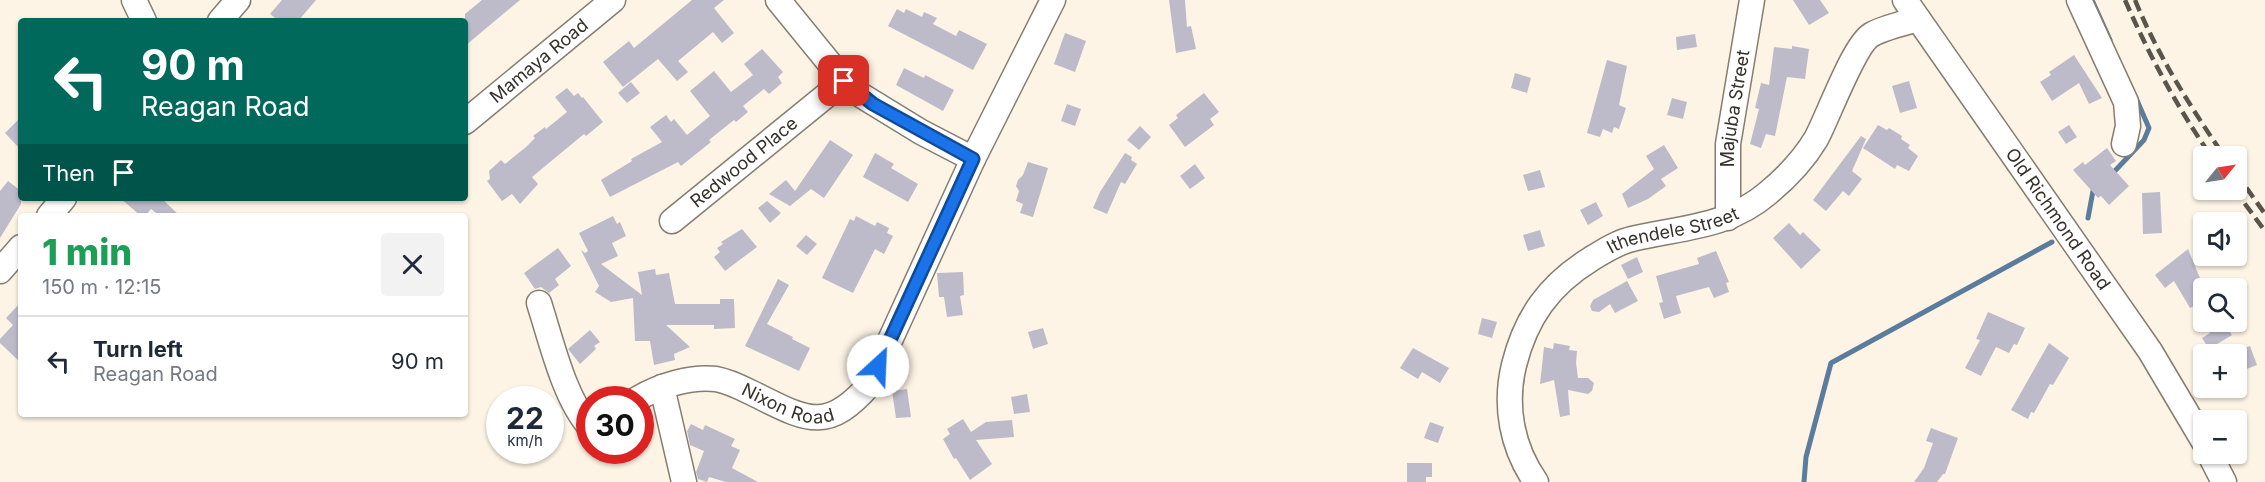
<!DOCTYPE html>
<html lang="en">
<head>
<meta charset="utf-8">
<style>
	:root { --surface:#fff; --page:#f2f2f3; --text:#1f2937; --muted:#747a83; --line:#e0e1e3 }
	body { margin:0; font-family:Inter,sans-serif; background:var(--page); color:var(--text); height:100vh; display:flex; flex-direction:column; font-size:22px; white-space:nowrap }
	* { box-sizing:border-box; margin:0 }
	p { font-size:20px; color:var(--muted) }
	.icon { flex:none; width:33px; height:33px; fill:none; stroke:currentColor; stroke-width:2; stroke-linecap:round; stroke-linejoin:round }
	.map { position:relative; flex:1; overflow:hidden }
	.sheet { position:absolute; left:18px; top:213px; width:450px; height:204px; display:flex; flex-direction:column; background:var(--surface); border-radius:6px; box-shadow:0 2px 4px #0004 }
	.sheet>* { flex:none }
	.banner { position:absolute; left:18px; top:18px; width:450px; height:183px; border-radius:6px; box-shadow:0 2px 4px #0004; background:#00695c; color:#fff; overflow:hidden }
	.needle { width:39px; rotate:60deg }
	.fabs { position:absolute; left:2193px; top:146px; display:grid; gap:12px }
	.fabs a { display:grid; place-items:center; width:54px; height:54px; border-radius:6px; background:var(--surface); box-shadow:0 2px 4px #0004; font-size:30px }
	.speed { position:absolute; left:486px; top:386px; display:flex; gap:12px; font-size:30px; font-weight:700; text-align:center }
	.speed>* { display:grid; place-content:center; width:78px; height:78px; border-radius:50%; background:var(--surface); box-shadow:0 2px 4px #0004; line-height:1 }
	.speed small { font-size:15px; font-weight:400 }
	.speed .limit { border:9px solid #d22; background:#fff; color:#111 }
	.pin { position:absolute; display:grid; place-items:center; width:51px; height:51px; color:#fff; margin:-26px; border-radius:12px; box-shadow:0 3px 9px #0006 }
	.me { position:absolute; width:66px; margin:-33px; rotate:25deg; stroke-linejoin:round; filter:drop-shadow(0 0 4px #0008) }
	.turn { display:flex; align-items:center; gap:21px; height:126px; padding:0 24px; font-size:27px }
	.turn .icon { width:78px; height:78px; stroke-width:2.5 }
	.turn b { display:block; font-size:42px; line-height:51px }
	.then { display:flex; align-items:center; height:57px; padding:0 24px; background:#0003; gap:12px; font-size:22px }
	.round { display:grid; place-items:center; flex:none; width:63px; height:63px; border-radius:6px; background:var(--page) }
	.summary { display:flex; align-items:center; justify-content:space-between; height:102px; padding:0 24px }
	h1 { font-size:36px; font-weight:800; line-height:45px; color:#1e9e55 }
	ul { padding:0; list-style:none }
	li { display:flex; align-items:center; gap:18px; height:90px; padding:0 24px; border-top:2px solid var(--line) }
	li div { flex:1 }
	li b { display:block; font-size:22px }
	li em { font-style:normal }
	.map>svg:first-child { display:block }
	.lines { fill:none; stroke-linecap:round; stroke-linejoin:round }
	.stream { stroke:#5a7d9d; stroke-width:5 }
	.building { fill:#bdbbca }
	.minor-casing { stroke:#857d70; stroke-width:27 }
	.minor { stroke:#fff; stroke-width:24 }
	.rail { stroke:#59554d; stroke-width:4.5; stroke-dasharray:12 6; stroke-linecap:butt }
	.route-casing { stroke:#114b97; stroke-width:15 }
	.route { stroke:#1a73e8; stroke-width:10 }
	.labels { text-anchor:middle; stroke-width:5; stroke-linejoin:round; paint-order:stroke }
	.street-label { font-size:18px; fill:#34312b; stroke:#fff }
</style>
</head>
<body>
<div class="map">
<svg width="2265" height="482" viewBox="0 0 2265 482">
	<rect width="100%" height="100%" fill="#fdf4e5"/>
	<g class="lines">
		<g class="stream">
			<path d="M2092,0L2110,40"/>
			<path d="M2112,174L2144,140L2149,128L2136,98"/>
			<path d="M2088,218L2093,191L2096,188"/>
			<path d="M1804,482L1806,457L1831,363L2052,242"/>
		</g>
	</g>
	<g class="building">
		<path d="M282,0H316L298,21H279L270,14Z"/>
		<path d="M482,0H520L465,46V14Z"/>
		<path d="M692,0H724L714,8L734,33L722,43L713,32L678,61L688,72L677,81L658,59L623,87L603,62L629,41L634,48Z"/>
		<path d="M1169,0H1185L1187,27L1191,26L1196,49L1176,53Z"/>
		<path d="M1793,0H1820L1829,13L1809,25Z"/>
		<path d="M897,9L904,13L906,9L922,17L924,12L937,18L933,24L956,36L959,30L987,44L973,70L888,26Z"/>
		<path d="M1065,33L1086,41L1075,72L1054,64Z"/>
		<path d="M1695,34L1697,47L1677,50L1676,37Z"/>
		<path d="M1792,46L1809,49L1805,79L1787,77L1775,136L1766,134L1761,148L1750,144L1759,109L1755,108L1761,83L1769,85L1774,47L1792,49Z"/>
		<path d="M762,49L783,72L778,77L782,83L769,94L764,89L743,106L748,112L736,122L734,120L709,140L711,142L681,166L678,162L610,197L601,180L632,161L631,159L662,142L650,127L666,115L671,122L674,119L687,135L710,116L690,91L714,71L731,92L753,75L744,64Z"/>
		<path d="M2074,55L2102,98L2089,104L2079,83L2052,101L2040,82L2051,75L2049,72Z"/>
		<path d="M1607,60L1627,66L1619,105L1626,108L1619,129L1614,127L1612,133L1603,129L1600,137L1587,133Z"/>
		<path d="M904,68L924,78L925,75L954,90L943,111L896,85Z"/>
		<path d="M1515,73L1531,78L1527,93L1511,88Z"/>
		<path d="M1909,81L1917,108L1900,113L1892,86Z"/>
		<path d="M631,82L640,93L627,103L618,93Z"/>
		<path d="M567,88L574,96L578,93L582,98L583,97L603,122L586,136L584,134L532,177L538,184L520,204L512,194L502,201L487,181L490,179L489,171L501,160L505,164L526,147L535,138L533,136L545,127L546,129L567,112L555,97Z"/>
		<path d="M1204,93L1219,112L1210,119L1214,125L1185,147L1169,125L1178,118L1176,115Z"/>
		<path d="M1672,98L1687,102L1683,119L1667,115Z"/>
		<path d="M1067,104L1081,109L1075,126L1061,121Z"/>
		<path d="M21,117V150L5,133Z"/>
		<path d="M1878,125L1887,130L1889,128L1902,136L1901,139L1910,145L1908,148L1918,156L1909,171L1897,165L1895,169L1863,148Z"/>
		<path d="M2069,125L2077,137L2066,144L2058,132Z"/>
		<path d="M1140,126L1151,137L1139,150L1127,140Z"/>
		<path d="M1861,136L1866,139L1852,171L1862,179L1849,196L1843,191L1826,211L1813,200Z"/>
		<path d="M830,140L853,155L824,198L811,189L790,206L769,194L786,180L795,191Z"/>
		<path d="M1664,145L1678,168L1661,179L1666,186L1648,199L1628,208L1622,194L1654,169L1646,156Z"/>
		<path d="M2107,148L2116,161L2110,165L2129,186L2109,205L2101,196L2098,198L2073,170L2083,162L2085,165Z"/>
		<path d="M875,153L894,164L891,168L918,184L908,202L863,177Z"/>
		<path d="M1125,153L1132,157L1131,160L1137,164L1125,184L1121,182L1107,214L1093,208L1100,192Z"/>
		<path d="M1028,162L1048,168L1033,217L1020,213L1023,204L1016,201L1019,191L1016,186L1018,180L1023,175Z"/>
		<path d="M1195,164L1205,178L1190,189L1180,176Z"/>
		<path d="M1540,170L1545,187L1528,191L1523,175Z"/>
		<path d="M8,181L21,191V204L0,238V191Z"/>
		<path d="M2160,192L2162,233L2143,234L2142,193Z"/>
		<path d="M120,198H161L180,216H160L151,209L145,216H141Z"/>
		<path d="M767,201L781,213L770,223L758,208Z"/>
		<path d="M1596,202L1603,216L1588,225L1580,210Z"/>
		<path d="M613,216L617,224L620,222L626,236L612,243L618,256L601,264L642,295L638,272L655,269L656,275L669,273L675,304H720V299H734L735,328L714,329V325H666L690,347L674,354L675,360L654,365L650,341H635L633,298L611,302L595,292L599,286L581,250L585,253L588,251L579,233Z"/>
		<path d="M856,216L875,226L877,222L889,228L887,233L893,236L884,254L875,249L853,293L822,278L850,219L854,221Z"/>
		<path d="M1789,223L1800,235L1803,232L1821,250L1801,269L1773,238Z"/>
		<path d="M742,229L757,247L725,271L714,257L720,252L717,248L723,244L721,242Z"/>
		<path d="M1540,230L1545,246L1528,251L1523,235Z"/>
		<path d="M806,235L817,244L807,255L796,246Z"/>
		<path d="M558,248L571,266L555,279L559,285L549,293L541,287L535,289L524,273Z"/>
		<path d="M2188,249L2202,283L2195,288L2203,301L2190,308L2174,281L2165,288L2155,275Z"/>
		<path d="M1716,251L1729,282L1726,283L1729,292L1714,298L1709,287L1676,296L1681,313L1664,319L1659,303L1663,302L1656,276L1699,264L1697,258Z"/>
		<path d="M1637,257L1643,272L1628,279L1621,265Z"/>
		<path d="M963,272L964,295L960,296L963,315L947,317L944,297H939L937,273Z"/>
		<path d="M778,279L789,285L767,324L793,337L792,339L810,348L799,371L745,346Z"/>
		<path d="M1627,281L1638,301L1615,313L1610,304L1599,312L1592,311L1590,306L1593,300Z"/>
		<path d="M21,302V363L0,343V339L13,325L6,318Z"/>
		<path d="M1988,312L2025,328L2017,345L2014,344L2009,353L1996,347L1981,376L1965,368L1980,340L1976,339Z"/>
		<path d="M1482,318L1497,322L1492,338L1478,334Z"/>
		<path d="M2203,321H2223L2232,335L2209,349L2202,338L2210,333Z"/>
		<path d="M1043,328L1048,344L1033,349L1028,332Z"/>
		<path d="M590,330L600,342L594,346L596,349L580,364L568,349Z"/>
		<path d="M1554,343L1570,346L1569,350L1577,351L1576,363L1578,378H1588L1594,383L1592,391L1588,394L1568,390L1570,415L1560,417L1554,380L1540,384L1544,347L1553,349Z"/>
		<path d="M2049,343L2069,358L2053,385L2050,384L2034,413L2031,412L2028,419L2011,410Z"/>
		<path d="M2250,346L2257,365L2236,373V351Z"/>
		<path d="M1413,348L1449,368L1440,383L1422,372L1418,379L1400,368Z"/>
		<path d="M907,389L911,417L896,418L892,391Z"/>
		<path d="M1027,394L1030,412L1014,414L1011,397Z"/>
		<path d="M963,419L971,432L986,422L1012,420L1014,437L976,440L992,464L970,480L956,458L954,459L943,439L950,434L947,429Z"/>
		<path d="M1430,422L1444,427L1438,443L1424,438Z"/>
		<path d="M691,424L703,430L705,425L735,439L731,446L740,450L732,468L758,482H726L709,477L707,482L698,479L696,472L704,451L690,445L687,431Z"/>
		<path d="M1931,428L1958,438L1945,474H1943L1937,482H1914L1924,468L1933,443L1926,441Z"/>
		<path d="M1407,463H1432V477H1426V482H1407Z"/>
	</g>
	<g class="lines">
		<defs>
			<g id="minor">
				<path d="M134,0L144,21"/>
				<path d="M778,0L844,81L859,94L921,132L973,159"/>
				<path id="s1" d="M1905,0L2150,351L2204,442"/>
				<path d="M2079,0L2126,102L2128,126L2124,144"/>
				<path d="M220,21L238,0"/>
				<path id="s2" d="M465,122L613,0"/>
				<path d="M49,216L64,198"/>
				<path id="s3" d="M1728,218V144L1752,0"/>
				<path id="s4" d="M672,221L844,81"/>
				<path d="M0,271L21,247"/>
				<path d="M539,303C551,340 564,398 590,427"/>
				<path d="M662,387L684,482"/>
				<path id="s5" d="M637,399C659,386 690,376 716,379C727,381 740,387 750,392C804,418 825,436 870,384L973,159L1053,0"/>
				<path d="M2209,453L2224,482"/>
				<path id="s6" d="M1536,482C1512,448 1504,406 1514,365C1526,317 1549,285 1591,259C1604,251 1618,242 1632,239C1682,227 1727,228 1768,193C1786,178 1804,159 1816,139C1828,117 1854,45 1871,35C1882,28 1905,23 1918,19"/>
			</g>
		</defs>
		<use href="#minor" class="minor-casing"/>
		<use href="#minor" class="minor"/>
		<g class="rail">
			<path d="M2125,0C2149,55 2177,107 2211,156"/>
			<path d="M2135,0C2158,56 2190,106 2224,156"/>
			<path d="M2236,173L2265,214"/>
			<path d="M2234,189L2265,231"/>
		</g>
	</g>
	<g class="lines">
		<defs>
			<path id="route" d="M844,81L873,104L973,159L878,366"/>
		</defs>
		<use href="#route" class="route-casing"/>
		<use href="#route" class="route"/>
	</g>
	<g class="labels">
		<g class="street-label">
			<text dy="6" stroke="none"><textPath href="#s2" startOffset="96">Mamaya Road</textPath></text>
			<text dy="6" stroke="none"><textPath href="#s3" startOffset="110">Majuba Street</textPath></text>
			<text dy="6" stroke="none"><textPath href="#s4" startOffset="93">Redwood Place</textPath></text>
			<text dy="6" stroke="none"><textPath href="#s1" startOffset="267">Old Richmond Road</textPath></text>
			<text dy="6" stroke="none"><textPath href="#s6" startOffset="345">Ithendele Street</textPath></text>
			<text dy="6" stroke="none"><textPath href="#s5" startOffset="160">Nixon Road</textPath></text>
		</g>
	</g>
</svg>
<div class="fabs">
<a><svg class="needle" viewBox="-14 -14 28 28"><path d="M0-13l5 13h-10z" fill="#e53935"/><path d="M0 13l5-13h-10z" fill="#747a83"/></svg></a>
<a><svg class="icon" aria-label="sound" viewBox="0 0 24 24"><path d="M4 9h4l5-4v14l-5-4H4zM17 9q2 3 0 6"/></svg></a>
<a><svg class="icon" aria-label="search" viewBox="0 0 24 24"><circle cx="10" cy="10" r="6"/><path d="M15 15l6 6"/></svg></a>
<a>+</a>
<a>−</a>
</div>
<div class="speed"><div>22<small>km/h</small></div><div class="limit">30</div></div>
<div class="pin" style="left:844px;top:81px;background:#d93025"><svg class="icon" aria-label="arrive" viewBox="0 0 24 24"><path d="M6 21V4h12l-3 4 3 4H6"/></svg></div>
<svg class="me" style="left:878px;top:366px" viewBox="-20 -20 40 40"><circle r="19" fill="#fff"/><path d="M0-13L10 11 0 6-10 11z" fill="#1a73e8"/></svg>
<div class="banner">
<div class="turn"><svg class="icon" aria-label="left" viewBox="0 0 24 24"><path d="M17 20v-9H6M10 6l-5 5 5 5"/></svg><div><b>90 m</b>Reagan Road</div></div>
<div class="then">Then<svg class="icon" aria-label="arrive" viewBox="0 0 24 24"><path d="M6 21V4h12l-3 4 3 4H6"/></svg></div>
</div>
<section class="sheet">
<div class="summary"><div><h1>1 min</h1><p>150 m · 12:15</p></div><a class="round"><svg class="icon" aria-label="close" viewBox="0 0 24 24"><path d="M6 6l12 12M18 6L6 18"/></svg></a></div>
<ul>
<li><svg class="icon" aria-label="left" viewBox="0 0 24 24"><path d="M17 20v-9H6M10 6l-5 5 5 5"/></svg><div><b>Turn left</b><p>Reagan Road</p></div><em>90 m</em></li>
</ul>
</section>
</div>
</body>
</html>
